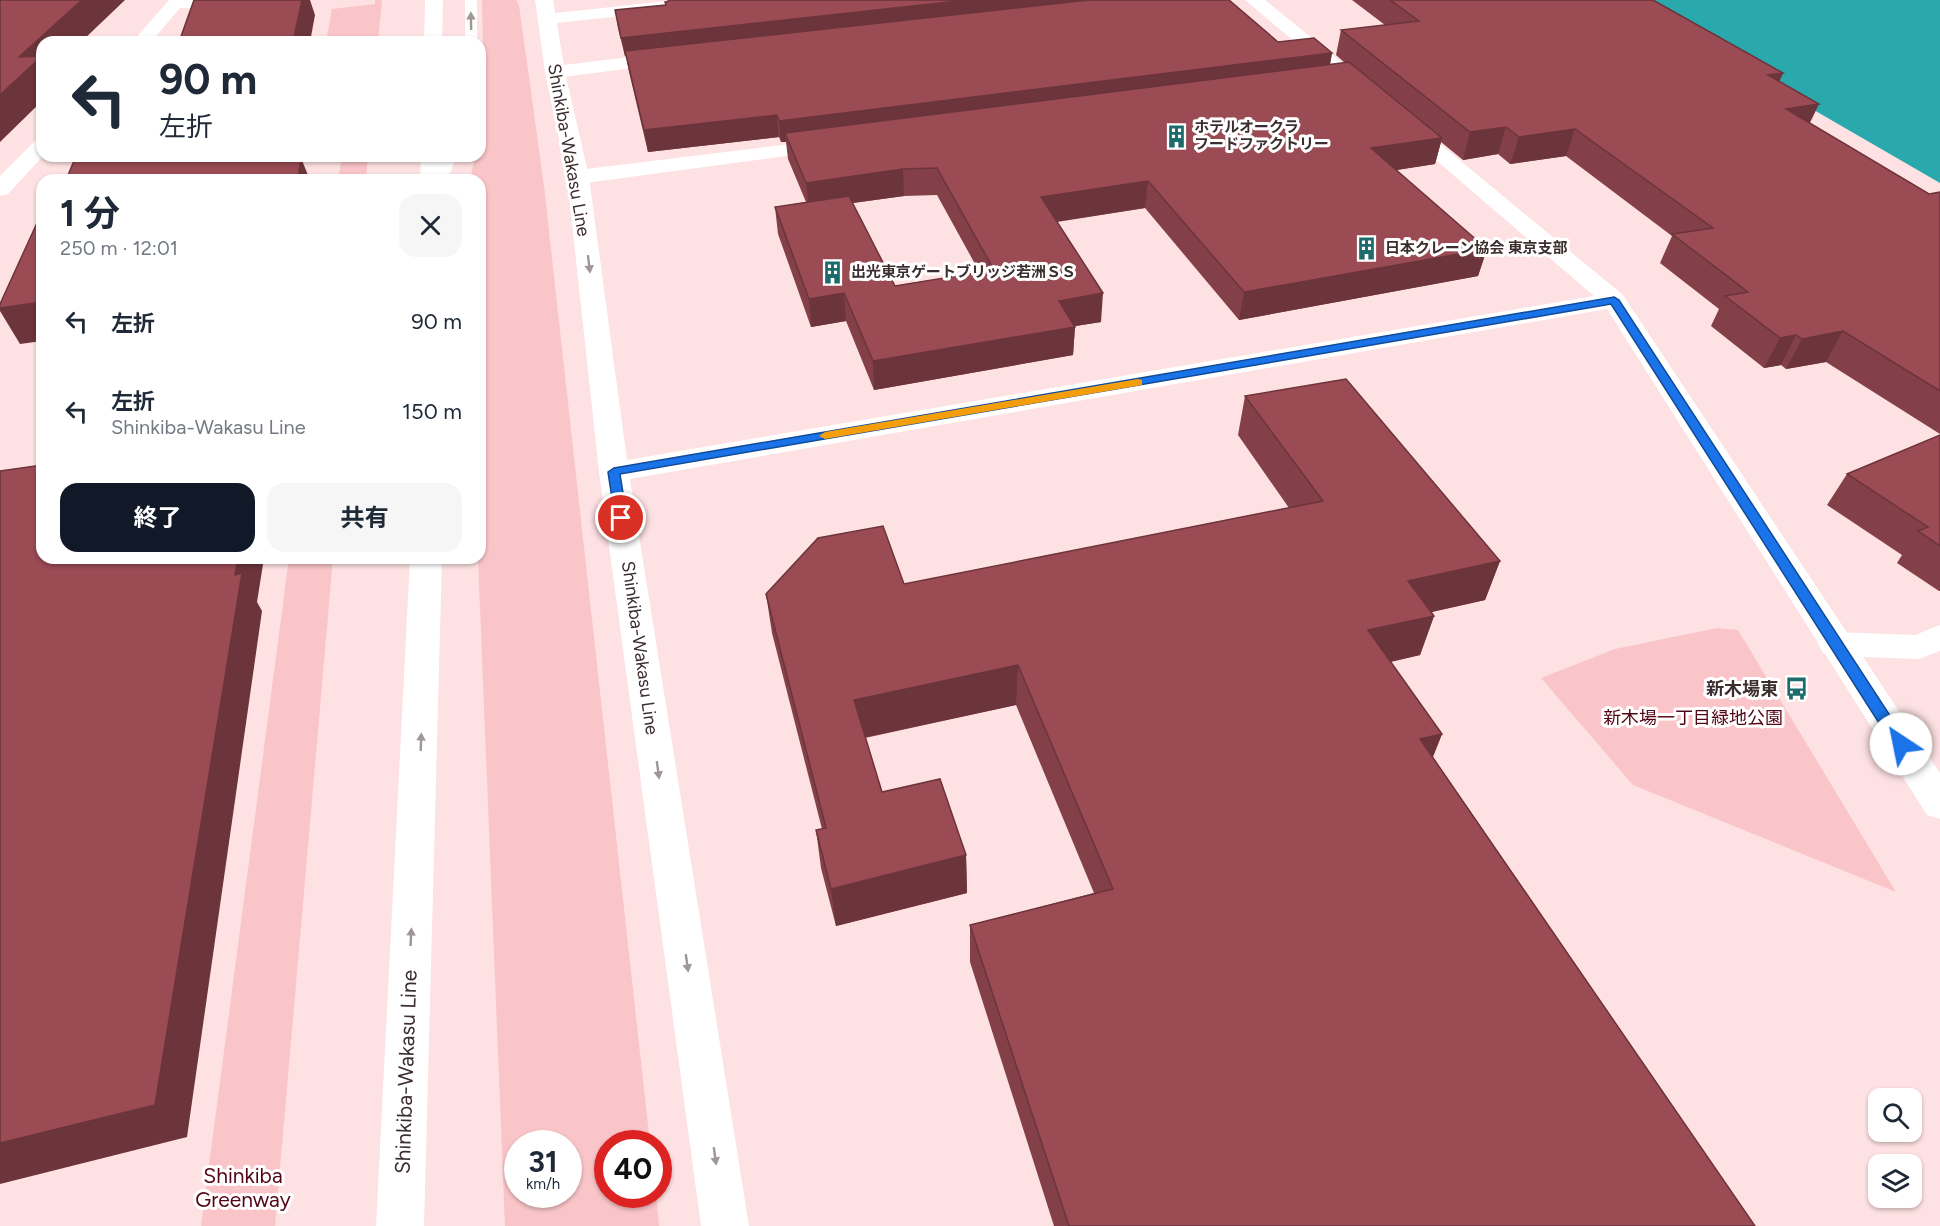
<!DOCTYPE html>
<html lang="ja">
<head>
<meta charset="utf-8">
<style>
	:root { --surface:#fff; --page:#f6f6f7; --text:#1f2937; --muted:#747a83; --accent:#111827 }
	body { margin:0; font-family:Figtree,"Noto Sans JP",sans-serif; background:var(--page); color:var(--text); height:100vh; display:flex; flex-direction:column; font-size:22px; white-space:nowrap }
	* { box-sizing:border-box; margin:0 }
	p { font-size:20px; color:var(--muted) }
	.icon { flex:none; width:33px; height:33px; fill:none; stroke:currentColor; stroke-width:2; stroke-linecap:round; stroke-linejoin:round }
	.map { position:relative; flex:1; overflow:hidden }
	.sheet { position:absolute; left:36px; top:174px; width:450px; height:390px; display:flex; flex-direction:column; background:var(--surface); border-radius:18px; box-shadow:0 2px 4px #0004 }
	.sheet>* { flex:none }
	.hud { position:absolute; left:36px; top:36px; width:450px; height:126px; border-radius:18px; box-shadow:0 2px 4px #0004; background:#fff; color:var(--text); overflow:hidden }
	.controls { position:absolute; left:1868px; top:1088px; display:grid; gap:12px }
	.controls a { display:grid; place-items:center; width:54px; height:54px; border-radius:12px; background:var(--surface); box-shadow:0 2px 4px #0004; font-size:30px }
	.speed { position:absolute; left:504px; top:1130px; display:flex; gap:12px; font-size:30px; font-weight:700; text-align:center }
	.speed>* { display:grid; place-content:center; width:78px; height:78px; border-radius:50%; background:var(--surface); box-shadow:0 2px 4px #0004; line-height:1 }
	.speed small { font-size:15px; font-weight:400 }
	.speed .limit { border:9px solid #d22; background:#fff; color:#111 }
	.pin { position:absolute; display:grid; place-items:center; width:51px; height:51px; color:#fff; margin:-26px; border:3px solid #fff; border-radius:50%; box-shadow:0 2px 6px #0007 }
	.me { position:absolute; width:66px; margin:-33px; rotate:326deg; stroke-linejoin:round; filter:drop-shadow(0 0 4px #0008) }
	.turn { display:flex; align-items:center; gap:21px; height:126px; padding:0 24px; font-size:27px }
	.turn .icon { width:78px; height:78px; stroke-width:2.5 }
	.turn b { display:block; font-size:42px; line-height:51px }
	.round { display:grid; place-items:center; flex:none; width:63px; height:63px; border-radius:18px; background:var(--page) }
	.summary { display:flex; align-items:center; justify-content:space-between; height:102px; padding:0 24px }
	h1 { font-size:36px; font-weight:700; line-height:45px }
	.cta { display:flex; gap:12px; margin-top:auto; padding:12px 24px }
	.cta a { flex:1; height:69px; border-radius:18px; background:var(--accent); color:#fff; font-size:24px; font-weight:700; line-height:69px; text-align:center }
	.cta a+a { background:var(--page); color:var(--text) }
	ul { padding:0; list-style:none }
	li { display:flex; align-items:center; gap:18px; height:90px; padding:0 24px }
	li div { flex:1 }
	li b { display:block; font-size:22px }
	li em { font-style:normal }
	.map>svg:first-child { display:block }
	.green { fill:#fac5c8; fill-rule:evenodd }
	.water { fill:#29a9ac }
	.lines { fill:none; stroke-linecap:round; stroke-linejoin:round }
	.service { fill:#fff; fill-rule:evenodd }
	.minor { fill:#fff; fill-rule:evenodd }
	.tertiary { fill:#fff; fill-rule:evenodd }
	.wall { fill:#844048; fill-rule:evenodd }
	.shaded-wall { fill:#6c343b }
	.building { fill:#9a4b54; stroke:#6c343b; stroke-width:1.5 }
	.oneway { fill:#9e9697 }
	.route { fill:#1a73e8; stroke:#114b97; stroke-width:1.5 }
	.slow { fill:#f59e0b }
	.labels { text-anchor:middle; stroke-width:6; stroke-linejoin:round; paint-order:stroke }
	.far-poi-label { font-size:15px; font-weight:bold; fill:#3c2e2f; stroke:#fff; text-anchor:start }
	.street-label { font-size:18px; fill:#3c2e2f; stroke:#fff }
	.poi-label { font-size:18px; font-weight:bold; fill:#3c2e2f; stroke:#fff; text-anchor:end }
	.park-label { font-size:18px; fill:#530519; stroke:#fff }
	.near-street-label { font-size:21px; fill:#3c2e2f; stroke:#fff }
	.near-park-label { font-size:21px; fill:#530519; stroke:#fff }
</style>
</head>
<body>
<div class="map">
<svg width="1940" height="1226" viewBox="0 0 1940 1226">
	<rect width="100%" height="100%" fill="#fee1e2"/>
	<g class="green">
		<path d="M375,0H382L378,42H326L332,9L375,4Z"/>
		<path d="M482,0H516L519,5L544,186L650,1143H608V1194H656L659,1226H505L478,558L480,180H470L475,156H480V127L484,102ZM518,1143H568V1194H518Z"/>
		<path d="M342,156H368L366,180H338Z"/>
		<path d="M289,558H333L275,1226H201Z"/>
		<path d="M1717,628L1738,630L1896,892L1633,785L1541,678L1615,649Z"/>
	</g>
	<path class="water" d="M1624,0H1940V183Z"/>
	<g class="lines">
		<g class="service">
			<rect x="465" y="0" width="12" height="42"/>
			<path d="M443,156H457L447,180H433Z"/>
		</g>
		<g class="minor">
			<path d="M172,0H231C224,8 175,12 168,4Z"/>
			<path d="M676,0H735L726,5L547,24L538,19L547,14Z"/>
			<path d="M673,52L680,54L682,58L680,62L555,78L545,72L555,66Z"/>
			<path d="M831,139L838,141L842,145L838,149L578,184L570,182L567,177L570,172L578,170Z"/>
			<path d="M1940,625V651L1919,659L1835,656L1823,653L1818,644L1823,635L1835,632L1915,635Z"/>
		</g>
		<g class="tertiary">
			<path d="M169,0H187L151,42H132Z"/>
			<path d="M425,0H443L442,42H424Z"/>
			<path d="M535,0H553L565,72L589,177L627,460L1594,296L1394,124L1397,120H1411L1623,295L1940,773V819L1927,815L1607,309L630,479L749,1226H701L599,472L567,177L545,72Z"/>
			<path d="M1245,0H1265L1373,88L1376,92L1373,96H1359Z"/>
			<path d="M42,139L43,156L8,194L0,196V176L35,141Z"/>
			<path d="M421,156H443L442,180H420Z"/>
			<path d="M410,558H442L424,1226H376Z"/>
		</g>
	</g>
	<g class="wall">
		<path d="M668,0H1229L1278,42L1332,53L1330,65L1345,63L1336,55L1341,30L1385,25L1352,0H1653L1783,73L1779,82L1810,123L1929,194L1940,192V434L1826,362L1786,369L1781,365L1764,368L1711,326L1719,309L1660,263L1672,236L1566,156L1510,164L1498,154L1463,160L1441,142L1435,164L1396,170L1487,249L1478,276L1239,320L1145,208L1057,222L1101,322L1075,326L1073,355L874,390L846,321L811,327L778,234L775,207L806,202L788,159L786,142H781L779,137L648,152L629,72L626,56H625L618,28L615,10L666,5L665,2L669,1ZM937,195L980,273L895,286L852,203L904,196Z"/>
		<path d="M1245,396L1500,561L1485,600L1432,612L1434,616L1420,655L1391,662L1442,734L1433,757L1755,1226H1054L970,962V925L1094,893L1016,705L865,738L882,792L966,855L967,893L836,926L821,868L816,830L822,829L772,633L766,594L904,584L1289,508L1238,435Z"/>
		<path d="M1940,435V591H1939L1897,563L1902,555L1827,505L1847,474Z"/>
	</g>
	<g class="shaded-wall">
		<path d="M82,0H125L81,42H42V101L0,142V95L19,57Z"/>
		<path d="M302,0H310L315,15L310,42H293Z"/>
		<path d="M968,0H1129L625,56L621,38Z"/>
		<path d="M1332,53L1328,74L785,133L786,142H781L779,121Z"/>
		<path d="M1783,73L1771,100L1768,75Z"/>
		<path d="M1819,104L1806,131L1786,109Z"/>
		<path d="M777,115L779,137L648,152L644,130Z"/>
		<path d="M1506,127L1498,154L1463,160L1470,132Z"/>
		<path d="M1575,129L1566,156L1510,164L1519,137Z"/>
		<path d="M1442,138L1435,164L1365,175L1371,148Z"/>
		<path d="M280,156H299L295,180L279,160Z"/>
		<path d="M301,158L310,180H298Z"/>
		<path d="M903,169L904,196L809,209L806,183Z"/>
		<path d="M1148,181L1145,208L1040,224L1041,197Z"/>
		<path d="M1487,249L1478,276L1239,320L1244,292Z"/>
		<path d="M844,293L846,321L811,327L809,299Z"/>
		<path d="M1103,293L1101,322L1057,329L1059,301Z"/>
		<path d="M42,302V341L20,344L0,311V308Z"/>
		<path d="M1075,327L1073,355L874,390L873,361Z"/>
		<path d="M1843,331L1826,362L1786,369L1802,339Z"/>
		<path d="M1796,335L1781,365L1764,368L1780,338Z"/>
		<path d="M238,558H264L257,602L262,611L187,1137L0,1184V1143L235,575Z"/>
		<path d="M1500,561L1485,600L1395,620L1408,581Z"/>
		<path d="M1434,616L1420,655L1356,669L1368,630Z"/>
		<path d="M1018,665L1016,705L857,739L854,700Z"/>
		<path d="M1442,734L1426,773L1420,739Z"/>
		<path d="M966,855L967,893L836,926L831,889Z"/>
	</g>
	<g class="building">
		<path d="M0,0H82L19,57L42,56L0,95Z"/>
		<path d="M194,0H302L293,42H179Z"/>
		<path d="M669,0H968L621,38L615,10L666,5L665,2L669,1Z"/>
		<path d="M1089,0H1229L1278,42L1314,38L1332,53L779,121L777,115L644,130L625,51Z"/>
		<path d="M1390,0H1653L1783,73L1768,75L1819,104L1786,109L1929,194L1940,192V391L1843,331L1802,339L1796,335L1780,338L1725,296L1748,292L1672,234L1713,228L1575,129L1519,137L1506,127L1470,132L1341,30L1419,21Z"/>
		<path d="M1349,62L1442,138L1371,148L1487,249L1244,292L1148,181L1041,197L1103,293L1059,301L1075,327L873,361L844,293L809,299L775,207L849,196L895,286L994,270L937,168L903,169L806,183L785,133Z"/>
		<path d="M76,156H280L279,160L301,158L298,180H66Z"/>
		<path d="M42,212V302L0,308V304Z"/>
		<path d="M1346,379L1500,561L1408,581L1434,616L1368,630L1442,734L1420,739L1755,1226H1069L970,925L1113,889L1018,665L854,700L882,792L940,779L966,855L831,889L816,830L826,828L766,594L818,538L883,526L904,584L1323,501L1245,396Z"/>
		<path d="M1940,435V546L1918,531L1928,527L1847,474Z"/>
		<path d="M42,465V558H238L235,575L242,573L155,1105L0,1143V471Z"/>
	</g>
	<defs><path id="oneway-solid" d="M-6-.8H1V-3.2L6.5 0L1 3.2V.8H-6Z" transform="scale(1.5)"/></defs>
	<g class="oneway">
		<use href="#oneway-solid" transform="translate(471 21) rotate(-91)"/>
		<use href="#oneway-solid" transform="translate(589 264) rotate(83)"/>
		<use href="#oneway-solid" transform="translate(421 742) rotate(-88)"/>
		<use href="#oneway-solid" transform="translate(658 770) rotate(82)"/>
		<use href="#oneway-solid" transform="translate(411 937) rotate(-87)"/>
		<use href="#oneway-solid" transform="translate(687 963) rotate(82)"/>
		<use href="#oneway-solid" transform="translate(715 1156) rotate(82)"/>
	</g>
	<path class="route" d="M1614,297L1619,300L1906,740L1908,744L1906,748H1895L1611,304L620,474L627,518L621,522L615,518L608,472L614,468Z"/>
	<path class="slow" d="M1138,379L1142,380V385L825,439L819,436L825,432Z"/>
	<defs>
		<symbol id="building-bare" viewBox="-9 -9 18 18"><path d="M-4-6H4V6H1V3H-1V6H-4ZM-2.5-4.3h1.7v1.8h-1.7ZM.8-4.3h1.7v1.8H.8ZM-2.5-1h1.7V.8h-1.7ZM.8-1h1.7V.8H.8Z" fill="#1e6b6d" stroke="#fff" stroke-width="2.5" paint-order="stroke"/></symbol>
		<symbol id="bus-bare" viewBox="-9 -9 18 18"><path d="M-5-6H5V4H4V6H2V4H-2V6H-4V4H-5ZM-3.5-4V0h7V-4ZM-3.5 1.2v1.5H-2V1.2ZM2 1.2v1.5H3.5V1.2Z" fill="#1e6b6d" stroke="#fff" stroke-width="2.5" paint-order="stroke"/></symbol>
	</defs>
	<g fill-rule="evenodd">
		<use href="#building-bare" x="1160" y="120" width="33" height="33"/>
		<use href="#building-bare" x="1350" y="232" width="33" height="33"/>
		<use href="#building-bare" x="816" y="256" width="33" height="33"/>
		<use href="#bus-bare" x="1780" y="672" width="33" height="33"/>
	</g>
	<g class="labels">
		<g class="far-poi-label">
			<text x="1194" y="132">ホテルオークラ<tspan x="1194" dy="17">フードファクトリー</tspan></text>
			<text x="1385" y="253">日本クレーン協会 東京支部</text>
			<text x="851" y="277">出光東京ゲートブリッジ若洲ＳＳ</text>
		</g>
		<g class="street-label">
			<text transform="translate(569 150) rotate(80)" y="6">Shinkiba-Wakasu Line</text>
			<text transform="translate(640 648) rotate(82)" y="6">Shinkiba-Wakasu Line</text>
		</g>
		<g class="poi-label">
			<text x="1778" y="695">新木場東</text>
		</g>
		<g class="park-label">
			<text x="1693" y="724">新木場一丁目緑地公園</text>
		</g>
		<g class="near-street-label">
			<text transform="translate(406 1072) rotate(-88)" y="7">Shinkiba-Wakasu Line</text>
		</g>
		<g class="near-park-label">
			<text x="243" y="1183">Shinkiba<tspan x="243" dy="24">Greenway</tspan></text>
		</g>
	</g>
</svg>
<div class="controls">
<a><svg class="icon" aria-label="search" viewBox="0 0 24 24"><circle cx="10" cy="10" r="6"/><path d="M15 15l6 6"/></svg></a>
<a><svg class="icon" aria-label="layers" viewBox="0 0 24 24"><path d="M12 4l9 5-9 5-9-5zM3 14l9 5 9-5"/></svg></a>
</div>
<div class="speed"><div>31<small>km/h</small></div><div class="limit">40</div></div>
<div class="pin" style="left:621px;top:518px;background:#d93025"><svg class="icon" aria-label="arrive" viewBox="0 0 24 24"><path d="M6 21V4h12l-3 4 3 4H6"/></svg></div>
<svg class="me" style="left:1901px;top:744px" viewBox="-20 -20 40 40"><circle r="19" fill="#fff"/><path d="M0-13L10 11 0 6-10 11z" fill="#1a73e8"/></svg>
<div class="hud">
<div class="turn"><svg class="icon" aria-label="left" viewBox="0 0 24 24"><path d="M17 20v-9H6M10 6l-5 5 5 5"/></svg><div><b>90 m</b>左折</div></div>
</div>
<section class="sheet">
<div class="summary"><div><h1>1 分</h1><p>250 m · 12:01</p></div><a class="round"><svg class="icon" aria-label="close" viewBox="0 0 24 24"><path d="M6 6l12 12M18 6L6 18"/></svg></a></div>
<ul>
<li><svg class="icon" aria-label="left" viewBox="0 0 24 24"><path d="M17 20v-9H6M10 6l-5 5 5 5"/></svg><div><b>左折</b></div><em>90 m</em></li>
<li><svg class="icon" aria-label="left" viewBox="0 0 24 24"><path d="M17 20v-9H6M10 6l-5 5 5 5"/></svg><div><b>左折</b><p>Shinkiba-Wakasu Line</p></div><em>150 m</em></li>
</ul>
<div class="cta"><a>終了</a><a>共有</a></div>
</section>
</div>
</body>
</html>
